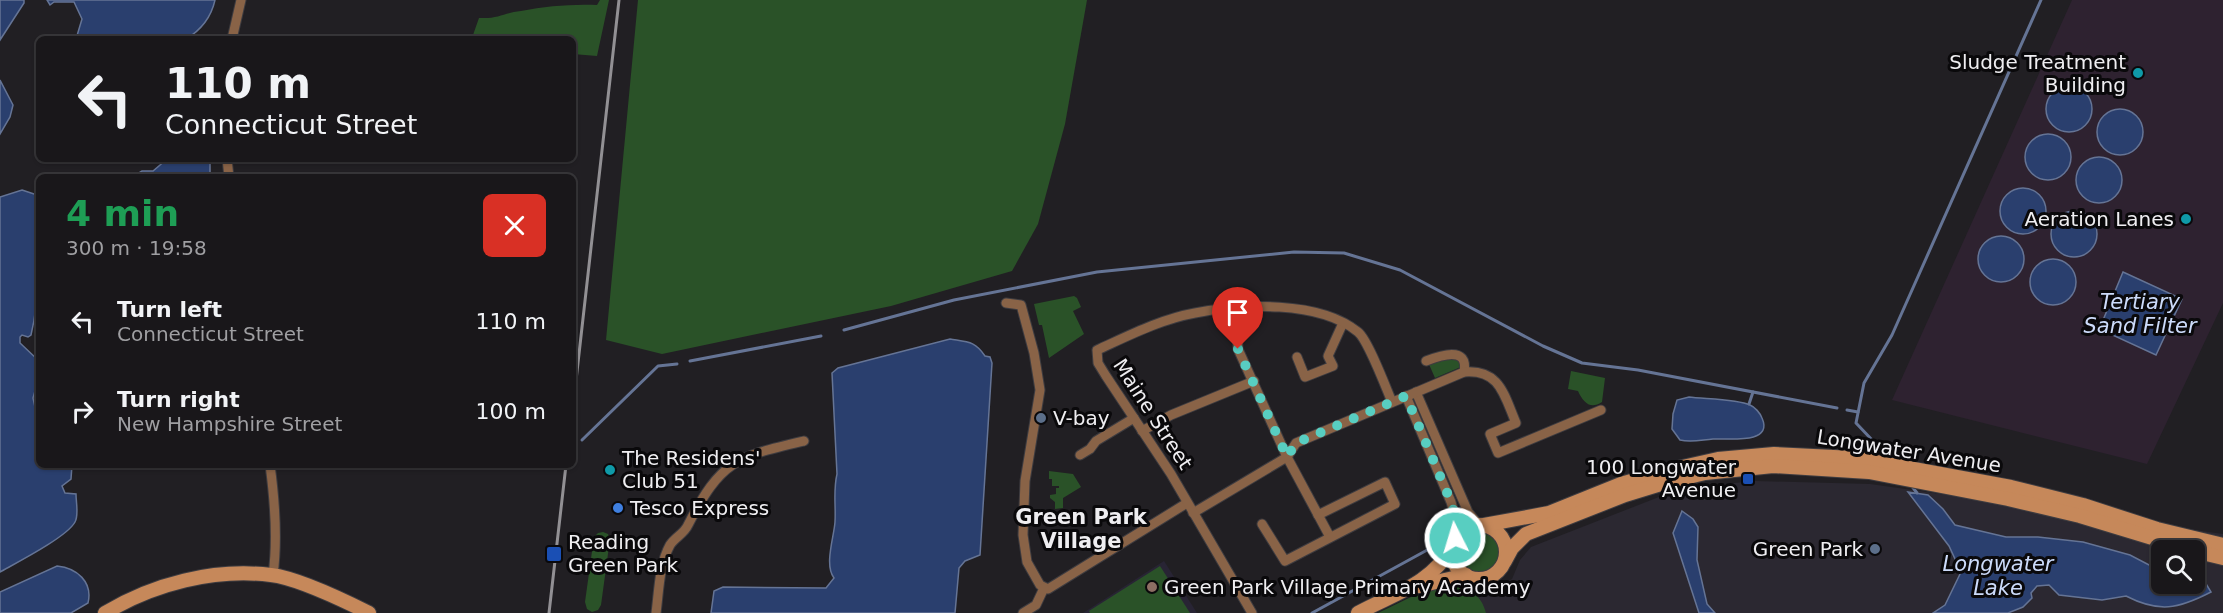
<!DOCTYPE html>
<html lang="en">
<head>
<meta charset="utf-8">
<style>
	:root { --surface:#19171a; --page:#222023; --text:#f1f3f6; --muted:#9f9fa2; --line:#373639 }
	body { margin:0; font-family:"DejaVu Sans",sans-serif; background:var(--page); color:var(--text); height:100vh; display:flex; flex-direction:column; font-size:22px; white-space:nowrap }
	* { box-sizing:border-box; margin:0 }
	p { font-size:20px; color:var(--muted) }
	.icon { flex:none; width:33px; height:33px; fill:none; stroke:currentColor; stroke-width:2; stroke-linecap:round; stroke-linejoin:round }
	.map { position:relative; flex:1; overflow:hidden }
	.sheet { position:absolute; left:36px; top:174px; width:540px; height:294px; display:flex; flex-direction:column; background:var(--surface); border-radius:9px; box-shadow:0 2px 4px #0004,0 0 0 2px var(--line) }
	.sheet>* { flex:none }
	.banner { position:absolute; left:36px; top:36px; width:540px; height:126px; border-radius:9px; box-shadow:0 2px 4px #0004,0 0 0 2px var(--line); background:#19171a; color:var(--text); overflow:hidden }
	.buttons { position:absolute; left:2151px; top:540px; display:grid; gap:12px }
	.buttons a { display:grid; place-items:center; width:54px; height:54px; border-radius:9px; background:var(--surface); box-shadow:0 2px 4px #0004,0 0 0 2px var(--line); font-size:30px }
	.pin { position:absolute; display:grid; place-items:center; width:51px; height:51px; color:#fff; margin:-62px -26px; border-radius:50% 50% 50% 0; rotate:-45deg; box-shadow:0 0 6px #0007 }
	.pin .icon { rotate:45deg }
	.me { position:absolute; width:66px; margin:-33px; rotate:355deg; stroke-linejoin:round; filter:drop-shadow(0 0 4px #0008) }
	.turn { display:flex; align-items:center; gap:21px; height:126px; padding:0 30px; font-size:27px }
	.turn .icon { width:78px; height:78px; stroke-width:2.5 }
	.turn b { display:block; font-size:42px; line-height:51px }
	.round { display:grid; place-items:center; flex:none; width:63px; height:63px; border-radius:9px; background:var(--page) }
	.summary { display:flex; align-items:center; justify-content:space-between; height:102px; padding:0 30px }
	h1 { font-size:36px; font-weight:800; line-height:45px; color:#1e9e55 }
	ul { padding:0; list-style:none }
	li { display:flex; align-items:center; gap:18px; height:90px; padding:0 30px }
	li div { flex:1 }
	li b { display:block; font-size:22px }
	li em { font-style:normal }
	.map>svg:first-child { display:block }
	.built { fill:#2b2831; fill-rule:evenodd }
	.industrial { fill:#2e2230 }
	.education { fill:#282434 }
	.green { fill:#2a5228 }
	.water { fill:#2a3f6e; stroke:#657495; stroke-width:1.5 }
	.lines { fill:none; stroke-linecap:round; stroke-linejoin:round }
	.stream { stroke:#657495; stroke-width:3 }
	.street-casing { stroke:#3e3c40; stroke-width:11 }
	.secondary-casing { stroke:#3e3c40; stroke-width:16 }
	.street { stroke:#896347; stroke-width:9 }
	.secondary { stroke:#c6885a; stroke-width:14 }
	.rail { stroke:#929094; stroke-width:3 }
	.route { stroke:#58cec1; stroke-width:10; stroke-dasharray:0 18 }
	.culture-dot { fill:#0f9aa8; stroke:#0a090b; stroke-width:2 }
	.service-dot { fill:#5c6f8a; stroke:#0a090b; stroke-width:2 }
	.transit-dot { fill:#1a4fb4; stroke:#0a090b; stroke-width:2 }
	.shop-dot { fill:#3f7fe0; stroke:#0a090b; stroke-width:2 }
	.education-dot { fill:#8d6e63; stroke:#0a090b; stroke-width:2 }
	.labels { text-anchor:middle; stroke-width:6; stroke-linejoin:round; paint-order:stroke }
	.poi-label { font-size:20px; fill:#efeef1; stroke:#0a090b; text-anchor:start }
	.street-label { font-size:20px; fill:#efeef1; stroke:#0a090b }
	.water-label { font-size:21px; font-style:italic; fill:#ccdbfa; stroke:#0a090b }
	.neighbourhood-label { font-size:21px; font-weight:bold; fill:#efeef1; stroke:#0a090b }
</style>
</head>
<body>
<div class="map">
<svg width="2223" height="613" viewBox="0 0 2223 613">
	<rect width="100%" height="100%" fill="#211f23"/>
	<path class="built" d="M1755,481L1870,484L2223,534V613H1401L1473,600L1512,579L1520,560L1531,547L1682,488ZM2162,550H2194V584H2162Z"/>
	<path class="industrial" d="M2072,0H2223V303L2147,464L1892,400Z"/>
	<path class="education" d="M1164,561L1197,613H1083Z"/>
	<g class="green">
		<path d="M600,0H609L597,56L573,54V39H475L473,35L479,18C499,19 503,13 521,11C546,6 572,4 597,5Z"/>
		<path d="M638,0H1087L1065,124L1038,224L1012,271L891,306L662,354L606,340Z"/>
		<path d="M1074,296L1077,298L1081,307L1073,311L1084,334L1049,358L1042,325H1039L1034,304Z"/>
		<path d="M1453,355L1463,366L1435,378L1428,362Z"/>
		<path d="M1571,371L1605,378L1602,402C1590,410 1583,402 1578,391L1568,389Z"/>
		<path d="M1049,471L1073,474L1081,487L1063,498V508L1055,509V502L1050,498V495L1056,494V488H1059V486H1052V479H1049Z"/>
		<circle cx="1479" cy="552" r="22"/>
		<path d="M603,532L608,534L610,539L601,605L598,610L592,612L587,609L585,602L594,537L598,533Z"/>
		<path d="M1160,566L1190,613H1090L1089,611Z"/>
		<path d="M1451,585C1469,588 1481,594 1486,613H1378L1411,597H1415L1433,589Z"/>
	</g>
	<g class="water">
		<path d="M0,0H24V3L0,40Z"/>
		<path d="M47,0H215C211,18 201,30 186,39H76L82,19L74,2H54L50,5Z"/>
		<path d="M0,80L13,105L10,117L0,134Z"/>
		<circle cx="2069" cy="109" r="23"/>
		<circle cx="2120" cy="132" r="23"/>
		<circle cx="2048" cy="157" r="23"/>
		<circle cx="2099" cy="180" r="23"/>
		<path d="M171,159L188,162L192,159H208L210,164V177H132L142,171H153L166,160Z"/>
		<circle cx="2023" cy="211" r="23"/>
		<path d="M22,190L34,194L39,193C39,240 42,288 31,335L28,337L22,335L20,337V343L39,361V377L33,398L35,407L39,410V465H72L71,479L62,486L65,493L76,494C76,503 79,515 75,522C67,537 16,563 0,572V197Z"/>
		<circle cx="2074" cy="234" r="23"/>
		<circle cx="2001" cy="259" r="23"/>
		<circle cx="2053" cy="282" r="23"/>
		<path d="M2123,272L2182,299L2156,355L2095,327L2097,323L2101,325Z"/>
		<path d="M950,339C968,342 975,341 985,356L990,357L992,363L980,555L965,561L959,568L955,613H711L714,591L723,587L826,588L834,578C824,565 834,537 835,522C836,505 833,491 837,474L832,373L838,368Z"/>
		<path d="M1689,397C1703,399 1737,399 1750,405C1755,407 1760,413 1762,418C1774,445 1727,438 1713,439C1701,440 1691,443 1680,440L1672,429L1673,414L1677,400Z"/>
		<path d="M1908,492L1928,495L1943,509L1955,525L2006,537H2038L2083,542L2130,555L2151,566L2161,568L2162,584H2194L2195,578L2205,582L2211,592C2178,609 2159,613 2126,596L2102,600L2059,595L2049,585L2037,586L2031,593L2032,598L2023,607L2008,613H1933L1945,605L1961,572L1949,546Z"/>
		<path d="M1682,511L1693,519L1698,527L1697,560L1707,604L1715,613H1699L1673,533Z"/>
		<path d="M57,566C77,568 93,582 88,603L71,613H0V592Z"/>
	</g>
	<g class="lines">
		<g class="stream">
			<path d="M844,330L954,300L1097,272L1294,252L1344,253L1400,270L1543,346L1582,363L1638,370L1837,408"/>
			<path d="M690,361L821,336"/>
			<path d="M1749,404L1753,392"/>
			<path d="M1847,410L1858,412"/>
			<path d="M582,440L658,366L677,364"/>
			<path d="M1892,461L1856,423L1864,383L1892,335L2041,0"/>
			<path d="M1911,485L1917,493"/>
			<path d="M1312,613L1440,543"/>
		</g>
		<defs>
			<g id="street">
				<path d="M232,39L241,0"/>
				<path d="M227,159L229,177"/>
				<path d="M1006,303L1021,305L1034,353L1040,390L1025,481L1023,535L1027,562L1040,585L1048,589L1187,503"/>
				<path d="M1236,308L1238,349L1287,457L1330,537"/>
				<path d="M1297,357L1305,377L1333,366L1328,356L1343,323"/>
				<path d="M1426,361C1439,356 1469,345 1464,372"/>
				<path d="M1416,392L1468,512L1478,524"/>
				<path d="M1406,396L1451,502L1455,516L1456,538"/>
				<path d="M1142,431L1171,415L1254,381"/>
				<path d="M1080,455L1090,449L1096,441L1134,418"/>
				<path d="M270,465C275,502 278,538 273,575"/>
				<path d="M1193,513L1287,457L1296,443L1464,372C1500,369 1504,395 1516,423L1490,434L1498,453L1601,410"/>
				<path d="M1262,524L1285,561L1395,504L1385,482L1318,515"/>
				<path d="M656,613C659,591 659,565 670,545C675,537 684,534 688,525C721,460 736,457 804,441"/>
				<path d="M1023,613L1036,605L1044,588"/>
				<path d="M1252,613L1171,474L1106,376L1098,363L1097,350C1128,336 1161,319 1195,313C1242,304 1319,300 1358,332C1368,340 1386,388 1392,402"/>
			</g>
			<g id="secondary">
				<circle cx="1479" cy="552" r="27"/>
				<path d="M1484,525L1549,513L1621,484L1669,470L1718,459L1774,454L1854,458L2011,487L2083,505L2157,529L2223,545"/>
				<path d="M2194,551L2223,558"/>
				<path d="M1505,561L1512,548L1526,534L1625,495L1664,483L1705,473L1773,466L1869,472L2008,499L2080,516L2192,550"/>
				<path d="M1419,586L1466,575"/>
				<path d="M105,613C153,584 214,568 271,575C297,578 345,601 369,613"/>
				<path d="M1358,613C1395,593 1430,585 1452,547"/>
			</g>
		</defs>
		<use href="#street" class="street-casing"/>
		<use href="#secondary" class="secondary-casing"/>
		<use href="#street" class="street"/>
		<use href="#secondary" class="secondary"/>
		<g class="rail">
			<path d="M573,407L619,0"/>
			<path d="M549,613L566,465"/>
		</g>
	</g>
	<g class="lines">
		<path class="route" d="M1238,349L1287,457L1296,443L1406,396L1451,502L1455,516V538"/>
	</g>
	<g class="culture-dot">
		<circle cx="2138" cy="73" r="6"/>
		<circle cx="2186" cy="219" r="6"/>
		<circle cx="610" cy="470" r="6"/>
	</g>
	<g class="service-dot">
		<circle cx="1041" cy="418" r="6"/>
		<circle cx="1875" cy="549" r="6"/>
	</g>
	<g class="transit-dot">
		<rect x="1742" y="473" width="12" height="12" rx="3"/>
		<rect x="546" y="546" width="16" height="16" rx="3"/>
	</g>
	<circle class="shop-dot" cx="618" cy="508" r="6"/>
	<circle class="education-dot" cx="1152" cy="587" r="6"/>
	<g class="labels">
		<g class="poi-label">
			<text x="2126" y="69" text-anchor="end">Sludge Treatment<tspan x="2126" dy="23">Building</tspan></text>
			<text x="2174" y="226" text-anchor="end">Aeration Lanes</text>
			<text x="1053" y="425">V-bay</text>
			<text x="622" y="465">The Residens'<tspan x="622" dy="23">Club 51</tspan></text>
			<text x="1736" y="474" text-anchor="end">100 Longwater<tspan x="1736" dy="23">Avenue</tspan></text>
			<text x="630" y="515">Tesco Express</text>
			<text x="568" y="549">Reading<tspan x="568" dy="23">Green Park</tspan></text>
			<text x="1863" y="556" text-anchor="end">Green Park</text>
			<text x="1164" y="594">Green Park Village Primary Academy</text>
		</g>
		<g class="street-label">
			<text transform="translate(1153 414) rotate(57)" y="7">Maine Street</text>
			<text transform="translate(1909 451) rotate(9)" y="7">Longwater Avenue</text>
		</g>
		<g class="water-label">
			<text x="2140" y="309">Tertiary<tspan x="2140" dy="24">Sand Filter</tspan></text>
			<text x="1998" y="571">Longwater<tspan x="1998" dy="24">Lake</tspan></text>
		</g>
		<g class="neighbourhood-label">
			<text x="1081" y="524">Green Park<tspan x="1081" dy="24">Village</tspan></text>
		</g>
	</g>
</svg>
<div class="buttons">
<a><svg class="icon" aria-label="search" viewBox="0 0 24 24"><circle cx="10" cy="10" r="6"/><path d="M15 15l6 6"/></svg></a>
</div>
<div class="pin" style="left:1238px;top:349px;background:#d93025"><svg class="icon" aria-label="arrive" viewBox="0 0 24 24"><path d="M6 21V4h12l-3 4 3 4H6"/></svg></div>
<svg class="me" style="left:1455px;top:538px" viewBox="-20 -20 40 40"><circle r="17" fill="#58cec1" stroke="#fff" stroke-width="3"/><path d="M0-11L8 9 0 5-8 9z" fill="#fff"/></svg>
<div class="banner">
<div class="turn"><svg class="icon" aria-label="left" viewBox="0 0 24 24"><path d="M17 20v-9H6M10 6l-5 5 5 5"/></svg><div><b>110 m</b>Connecticut Street</div></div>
</div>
<section class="sheet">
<div class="summary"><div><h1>4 min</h1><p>300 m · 19:58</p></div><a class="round" style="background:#d93025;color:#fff"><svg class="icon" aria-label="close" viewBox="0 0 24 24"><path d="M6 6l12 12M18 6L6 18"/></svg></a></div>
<ul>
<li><svg class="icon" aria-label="left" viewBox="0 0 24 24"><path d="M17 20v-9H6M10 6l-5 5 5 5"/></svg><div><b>Turn left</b><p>Connecticut Street</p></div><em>110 m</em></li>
<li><svg class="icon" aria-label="right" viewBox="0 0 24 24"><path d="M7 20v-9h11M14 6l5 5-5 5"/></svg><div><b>Turn right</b><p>New Hampshire Street</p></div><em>100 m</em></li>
</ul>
</section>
</div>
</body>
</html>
